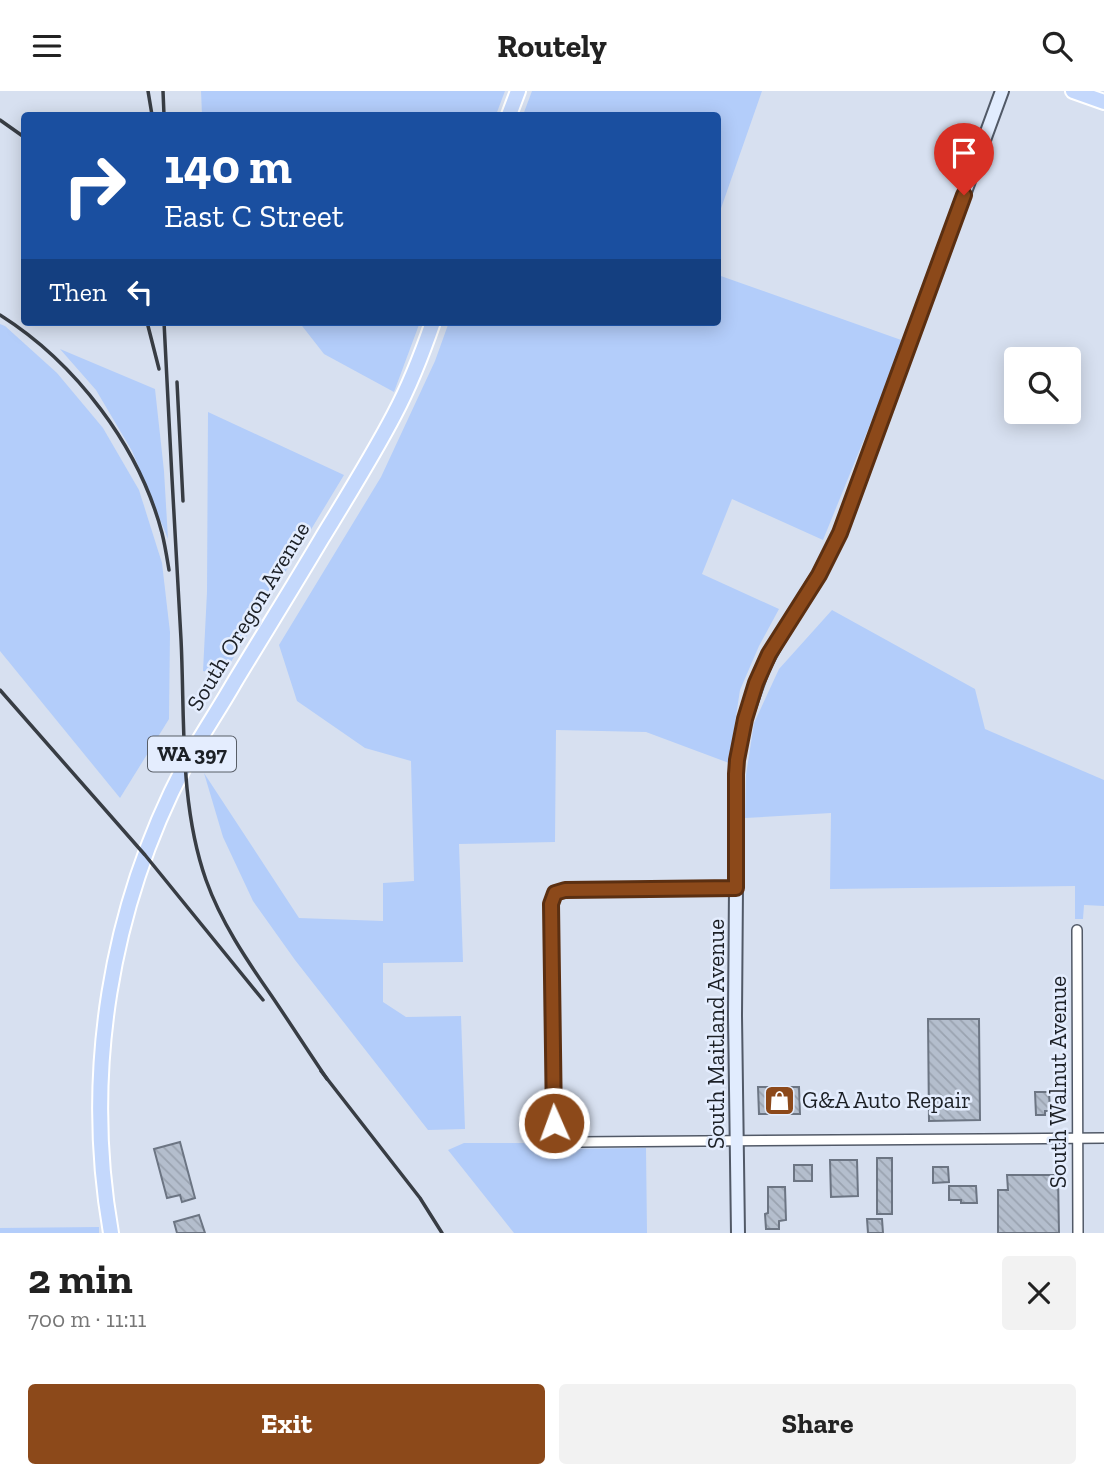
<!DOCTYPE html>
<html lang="en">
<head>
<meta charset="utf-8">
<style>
	:root { --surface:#fff; --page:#f2f2f2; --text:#222; --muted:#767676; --accent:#8c491a }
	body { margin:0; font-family:"Zilla Slab",serif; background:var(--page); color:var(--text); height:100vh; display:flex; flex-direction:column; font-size:26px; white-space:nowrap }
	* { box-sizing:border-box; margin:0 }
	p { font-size:23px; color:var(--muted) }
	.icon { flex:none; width:38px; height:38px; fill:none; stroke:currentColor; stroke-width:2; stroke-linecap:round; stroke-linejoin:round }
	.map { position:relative; height:1142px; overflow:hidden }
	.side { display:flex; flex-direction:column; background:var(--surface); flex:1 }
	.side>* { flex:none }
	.top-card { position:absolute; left:21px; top:21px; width:700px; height:214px; border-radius:7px; box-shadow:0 4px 18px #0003; background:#1a4fa0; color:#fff; overflow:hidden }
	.fabs { position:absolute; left:1004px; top:256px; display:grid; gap:14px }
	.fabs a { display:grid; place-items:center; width:77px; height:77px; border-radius:7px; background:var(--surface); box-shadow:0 4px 18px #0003; font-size:35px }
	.pin { position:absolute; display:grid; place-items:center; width:60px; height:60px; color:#fff; margin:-72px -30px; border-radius:50% 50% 50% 0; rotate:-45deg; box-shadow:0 0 7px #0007 }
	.pin .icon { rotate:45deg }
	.me { position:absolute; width:77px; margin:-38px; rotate:358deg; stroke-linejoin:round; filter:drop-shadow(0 0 5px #0008) }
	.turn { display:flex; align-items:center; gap:24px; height:147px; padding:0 28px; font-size:32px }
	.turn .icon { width:91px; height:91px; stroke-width:2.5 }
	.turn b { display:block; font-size:49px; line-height:60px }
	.then { display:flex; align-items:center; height:66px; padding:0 28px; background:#0003; gap:14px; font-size:26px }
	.round { display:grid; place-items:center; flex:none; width:74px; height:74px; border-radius:7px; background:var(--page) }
	.head { display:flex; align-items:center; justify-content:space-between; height:119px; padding:0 28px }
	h1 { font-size:42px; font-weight:700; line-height:52px }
	.cta { display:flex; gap:14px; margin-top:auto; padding:14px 28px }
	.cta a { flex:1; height:80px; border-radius:7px; background:var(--accent); color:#fff; font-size:28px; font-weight:700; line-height:80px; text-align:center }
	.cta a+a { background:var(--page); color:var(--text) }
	header { display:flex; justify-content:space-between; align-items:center; height:91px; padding:0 28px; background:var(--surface); font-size:32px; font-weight:700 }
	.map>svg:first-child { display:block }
	.green { fill:#b3cdfa }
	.building { fill:url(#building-back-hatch); stroke:#6c7583; stroke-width:2 }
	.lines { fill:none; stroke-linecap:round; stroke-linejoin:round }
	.street-casing { stroke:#515967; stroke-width:12 }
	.secondary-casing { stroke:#515967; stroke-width:16 }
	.primary-casing { stroke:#fff; stroke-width:18 }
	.street { stroke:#fff; stroke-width:9 }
	.secondary { stroke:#e1ecfe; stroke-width:12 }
	.primary { stroke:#c4d8fc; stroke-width:14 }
	.rail { stroke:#383d44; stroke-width:3.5 }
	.route-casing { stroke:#5b2f11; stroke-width:18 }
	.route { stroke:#8c491a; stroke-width:12 }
	.labels { text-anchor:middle; stroke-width:5; stroke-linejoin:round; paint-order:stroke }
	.shield { fill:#e4edfe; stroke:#585e67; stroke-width:2 }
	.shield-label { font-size:21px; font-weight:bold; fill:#1c2026 }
	.street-label { font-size:23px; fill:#1c2026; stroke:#e4edfe }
	.poi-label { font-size:23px; fill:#1c2026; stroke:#e4edfe; text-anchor:start }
</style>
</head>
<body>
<header><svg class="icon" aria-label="menu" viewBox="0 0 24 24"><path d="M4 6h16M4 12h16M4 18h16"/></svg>Routely<svg class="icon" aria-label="search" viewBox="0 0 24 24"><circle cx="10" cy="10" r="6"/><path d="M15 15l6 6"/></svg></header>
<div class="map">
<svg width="1104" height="1142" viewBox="0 0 1104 1142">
	<defs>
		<pattern id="building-back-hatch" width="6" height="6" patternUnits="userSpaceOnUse" patternTransform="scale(1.75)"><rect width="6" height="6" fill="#b4becd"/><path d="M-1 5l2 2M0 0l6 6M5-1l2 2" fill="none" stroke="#9aa3b0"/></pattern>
	</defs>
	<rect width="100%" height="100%" fill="#d7e0f0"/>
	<g class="green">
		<path d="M201,0H505L496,24H202Z"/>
		<path d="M532,0H762L718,126V24H523Z"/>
		<path d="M718,184L904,250L823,449L732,408L702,483L779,518L759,555L740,599L729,672L646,641L556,639L555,751L459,753L463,871L383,872V911L406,926L461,925L465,1038L428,1039L295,869L253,810L223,746L204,682L299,827L383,830V792L414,790L411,670L365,657L297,610L279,554L381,386L435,270L449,231H718Z"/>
		<path d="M299,231H420L394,301L324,263Z"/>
		<path d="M0,233L5,235L57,282L103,337L139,399L162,472L170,541L169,628L120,707L0,560Z"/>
		<path d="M60,258L155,298L164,380L168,448L132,360L96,299Z"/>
		<path d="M208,321L344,384L223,584L203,580L207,501Z"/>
		<path d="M832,519L975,598L985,638L1104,689V815L1084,814L1083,828H1075V795L830,798L831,722L745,727L746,684L754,632L779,578Z"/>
		<path d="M464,1052H546L553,1058L646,1057L647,1142H514L448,1059Z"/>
		<path d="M99,1136V1142H0V1137Z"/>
	</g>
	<g class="building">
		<path d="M928,928H979L980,1029L929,1030Z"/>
		<path d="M758,996H799L800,1023H759Z"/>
		<path d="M1035,1001H1049L1050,1020H1045V1024H1036Z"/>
		<path d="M180,1051L195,1107L182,1111L180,1104L167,1107L154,1058Z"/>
		<rect x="877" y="1067" width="15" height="56"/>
		<path d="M830,1069H857L858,1105L831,1106Z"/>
		<rect x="794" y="1074" width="18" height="16"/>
		<path d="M933,1076H948L949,1091L933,1092Z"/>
		<path d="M1007,1084H1058L1059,1142H998V1099H1008Z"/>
		<path d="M949,1095H976L977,1112H961V1109H949Z"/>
		<path d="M768,1096H785L786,1129L779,1130V1138H766L765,1123L768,1122Z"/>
		<path d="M199,1124L205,1142H177L174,1131Z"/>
		<path d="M867,1128H882L883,1142H868Z"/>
	</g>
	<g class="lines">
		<defs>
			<g id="street">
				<path d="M736,797L565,798L555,802L551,813L554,1032C559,1047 565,1048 579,1051L1104,1047"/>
				<path d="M1077,839L1078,1142"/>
			</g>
			<path id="secondary" d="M738,1142L735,925L737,669L745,628L763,577L777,551L819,483L840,442L1002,0"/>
			<g id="primary">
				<path d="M1073,0L1104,11"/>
				<path d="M509,24L518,0"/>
				<path d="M111,1142C83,983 110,817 185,674C200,646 218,620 234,592C263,544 293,496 322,447C347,406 372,366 394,324C410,294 422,263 433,231"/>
			</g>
		</defs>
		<use href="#street" class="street-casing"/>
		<use href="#secondary" class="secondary-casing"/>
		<use href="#primary" class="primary-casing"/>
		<use href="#street" class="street"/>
		<use href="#secondary" class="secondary"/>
		<use href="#primary" class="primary"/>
		<g class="rail">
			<path d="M148,0L152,24"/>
			<path d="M163,0L164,24"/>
			<path d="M0,29L24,46"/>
			<path d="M0,224C76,272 139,355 162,442C165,454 167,467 169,479"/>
			<path d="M147,231L159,278"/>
			<path d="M164,231C169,337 175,442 181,548C185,628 179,712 206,789C221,831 246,868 271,904C290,932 308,960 327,988"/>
			<path d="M177,291L183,410"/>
			<path d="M0,599L145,764L263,909"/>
			<path d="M321,980L420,1107L442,1142"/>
		</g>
	</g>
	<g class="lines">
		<defs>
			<path id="route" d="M554,1032L551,813L555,802L565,799L736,797V683L737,669L745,628L756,592L769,563L819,484L840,442L964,104"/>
		</defs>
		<use href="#route" class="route-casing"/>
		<use href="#route" class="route"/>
	</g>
	<defs>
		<symbol id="shop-square" viewBox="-11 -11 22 22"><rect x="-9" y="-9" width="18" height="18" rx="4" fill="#8c491a" stroke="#e4edfe"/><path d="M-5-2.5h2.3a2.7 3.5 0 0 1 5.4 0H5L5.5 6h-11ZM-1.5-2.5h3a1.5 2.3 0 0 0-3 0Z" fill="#fff"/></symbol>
	</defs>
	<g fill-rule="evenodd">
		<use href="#shop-square" x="762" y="992" width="35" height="35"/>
	</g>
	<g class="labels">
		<rect class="shield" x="148" y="645.5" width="88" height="35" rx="5"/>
		<g class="shield-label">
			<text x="192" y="670">WA 397</text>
		</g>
		<g class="street-label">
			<text transform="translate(248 525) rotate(-59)" y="8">South Oregon Avenue</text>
			<text transform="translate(716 943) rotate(-90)" y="8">South Maitland Avenue</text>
			<text transform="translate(1058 991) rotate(-90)" y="8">South Walnut Avenue</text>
		</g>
		<g class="poi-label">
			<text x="802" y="1017">G&amp;A Auto Repair</text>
		</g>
	</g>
</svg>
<div class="fabs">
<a><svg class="icon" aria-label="search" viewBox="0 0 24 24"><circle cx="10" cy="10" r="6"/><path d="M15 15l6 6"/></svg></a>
</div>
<div class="pin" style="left:964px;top:104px;background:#d93025"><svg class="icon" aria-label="arrive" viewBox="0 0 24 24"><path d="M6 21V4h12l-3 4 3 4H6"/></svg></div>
<svg class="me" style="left:554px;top:1032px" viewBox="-20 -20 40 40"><circle r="17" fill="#8c491a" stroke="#fff" stroke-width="3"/><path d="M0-11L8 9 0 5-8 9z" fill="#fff"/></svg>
<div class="top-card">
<div class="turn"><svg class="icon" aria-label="right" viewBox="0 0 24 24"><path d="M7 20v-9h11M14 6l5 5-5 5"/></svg><div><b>140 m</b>East C Street</div></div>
<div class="then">Then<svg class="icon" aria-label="left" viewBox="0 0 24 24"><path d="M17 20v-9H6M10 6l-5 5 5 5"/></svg></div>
</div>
</div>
<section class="side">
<div class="head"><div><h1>2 min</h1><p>700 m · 11:11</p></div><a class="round"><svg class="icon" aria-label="close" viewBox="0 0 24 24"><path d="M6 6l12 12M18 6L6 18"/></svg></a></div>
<div class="cta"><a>Exit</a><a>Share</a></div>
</section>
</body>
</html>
